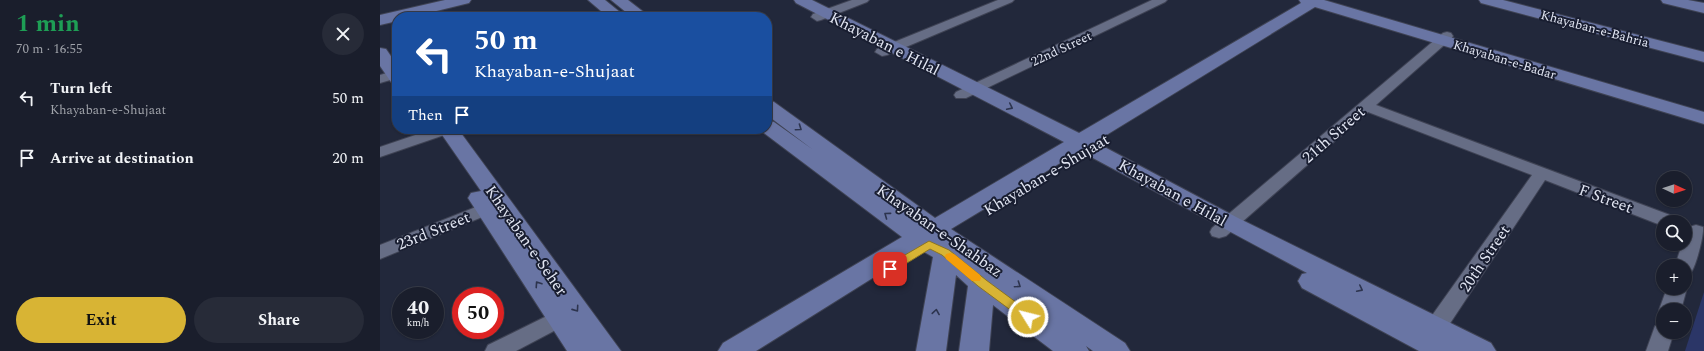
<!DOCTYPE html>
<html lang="en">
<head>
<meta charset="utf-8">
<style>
	:root { --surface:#1a1e2c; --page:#272b38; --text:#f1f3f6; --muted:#9fa2a9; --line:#383c48; --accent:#d8b434 }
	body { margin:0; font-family:Spectral,serif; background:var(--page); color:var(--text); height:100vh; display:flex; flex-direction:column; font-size:15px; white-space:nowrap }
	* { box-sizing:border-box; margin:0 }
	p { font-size:13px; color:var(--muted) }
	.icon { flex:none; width:22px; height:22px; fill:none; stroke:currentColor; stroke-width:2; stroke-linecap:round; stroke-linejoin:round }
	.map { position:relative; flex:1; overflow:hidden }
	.side { display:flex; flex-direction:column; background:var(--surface); width:380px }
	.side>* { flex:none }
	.guide { position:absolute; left:12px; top:12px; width:380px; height:122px; border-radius:16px; box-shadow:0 1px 3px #0004,0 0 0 1px var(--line); background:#1a4fa0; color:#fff; overflow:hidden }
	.needle { width:26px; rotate:93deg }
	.buttons { position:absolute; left:1276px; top:171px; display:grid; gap:8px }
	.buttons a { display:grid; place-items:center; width:36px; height:36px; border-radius:50%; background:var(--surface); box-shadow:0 1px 3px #0004,0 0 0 1px var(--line); font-size:20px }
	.speed { position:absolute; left:12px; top:287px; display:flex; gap:8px; font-size:20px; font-weight:700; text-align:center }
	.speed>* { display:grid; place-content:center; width:52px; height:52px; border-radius:50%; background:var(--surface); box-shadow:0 1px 3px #0004,0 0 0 1px var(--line); line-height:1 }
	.speed small { font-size:10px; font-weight:400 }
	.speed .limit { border:6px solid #d22; background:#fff; color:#111 }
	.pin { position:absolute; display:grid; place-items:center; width:34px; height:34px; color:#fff; margin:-17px; border-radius:8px; box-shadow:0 2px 6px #0006 }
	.me { position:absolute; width:44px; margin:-22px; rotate:306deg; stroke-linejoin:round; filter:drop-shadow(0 0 3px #0008) }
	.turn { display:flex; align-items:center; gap:14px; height:84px; padding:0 16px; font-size:18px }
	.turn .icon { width:52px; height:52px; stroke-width:2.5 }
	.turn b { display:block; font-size:28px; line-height:34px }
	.then { display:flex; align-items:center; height:38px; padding:0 16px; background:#0003; gap:8px; font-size:15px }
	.round { display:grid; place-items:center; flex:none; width:42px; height:42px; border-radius:21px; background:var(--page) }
	.summary { display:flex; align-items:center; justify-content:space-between; height:68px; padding:0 16px }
	h1 { font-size:24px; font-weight:700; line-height:30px; color:#1e9e55 }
	.button { display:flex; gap:8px; margin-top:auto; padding:8px 16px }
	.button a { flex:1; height:46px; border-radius:24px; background:var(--accent); color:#111; font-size:16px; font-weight:700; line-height:46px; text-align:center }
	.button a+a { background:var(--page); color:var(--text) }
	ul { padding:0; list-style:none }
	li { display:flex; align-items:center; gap:12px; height:60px; padding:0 16px }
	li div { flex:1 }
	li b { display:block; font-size:15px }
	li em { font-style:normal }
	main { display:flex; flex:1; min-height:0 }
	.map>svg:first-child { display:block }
	.green { fill:#2b3667 }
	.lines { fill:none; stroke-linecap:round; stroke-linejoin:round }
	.street-casing { stroke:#3f4354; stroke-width:2 }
	.secondary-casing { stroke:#3f4354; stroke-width:2 }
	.street { fill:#666d85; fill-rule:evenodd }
	.secondary { fill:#6975a4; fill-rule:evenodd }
	.oneway { stroke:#2d344e }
	.route { fill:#d8b434; stroke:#8c7522 }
	.slow { fill:#f59e0b }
	.labels { text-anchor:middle; stroke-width:4; stroke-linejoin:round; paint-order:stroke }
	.far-street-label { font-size:13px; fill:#e2e6f3; stroke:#191e31 }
	.street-label { font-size:16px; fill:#e2e6f3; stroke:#191e31 }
</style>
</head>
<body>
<main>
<section class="side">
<div class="summary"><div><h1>1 min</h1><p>70 m · 16:55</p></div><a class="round"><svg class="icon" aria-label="close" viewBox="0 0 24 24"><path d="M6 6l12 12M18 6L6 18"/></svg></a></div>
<ul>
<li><svg class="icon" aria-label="left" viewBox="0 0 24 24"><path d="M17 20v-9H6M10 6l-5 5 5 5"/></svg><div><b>Turn left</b><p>Khayaban-e-Shujaat</p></div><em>50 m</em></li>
<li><svg class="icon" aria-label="arrive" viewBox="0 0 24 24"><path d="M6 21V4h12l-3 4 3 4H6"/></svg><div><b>Arrive at destination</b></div><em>20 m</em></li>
</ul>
<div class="button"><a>Exit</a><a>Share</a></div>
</section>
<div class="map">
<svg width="1324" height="351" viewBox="0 0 1324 351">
	<rect width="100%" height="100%" fill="#22283b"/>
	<path class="green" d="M1324,292V351H1305Z"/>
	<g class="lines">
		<defs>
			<g id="street">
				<path d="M472,0H489L487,2L441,20L437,21L431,17L433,14Z"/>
				<path d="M618,0H634L632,2L507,55L502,56L495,52L497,49Z"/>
				<path d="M772,0H787L785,2L586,98H576L574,95L576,92Z"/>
				<path d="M1067,32L1071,33L1073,36L1071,39L996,105L1298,218L1300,222H1283V226L1165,180L1057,343L1049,345L1041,343L1038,337L1041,331L1152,175L988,112L846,236L839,238L832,236L830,232L832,228L1063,33Z"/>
				<path d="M14,71L17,72V78L0,83V75Z"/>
				<path d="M53,129H76L73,132L0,157V147Z"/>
				<path d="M106,203L112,205L115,209L112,213L0,259V245Z"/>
				<path d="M1316,225L1323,227C1324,235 1317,262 1312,271L1305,273V266H1295L1302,244H1305V236L1309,227Z"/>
				<path d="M1305,284L1307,288L1301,310H1283L1282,316L1279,310L1287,288H1305Z"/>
				<path d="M181,309L189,311L192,317L189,323L136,351H105L108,345Z"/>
				<path d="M1283,324V332H1294L1288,351H1266L1275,326Z"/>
			</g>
			<g id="secondary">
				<path d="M65,0H91L89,3L32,17H17V21L0,25V15Z"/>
				<path d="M208,0H225L246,17H228Z"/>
				<path d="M231,0H248L270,17H252Z"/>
				<path d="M414,0H432L699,133L921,3L919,0H944L1324,112V124L935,7L715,142L858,218L1111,343L1116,351H1039L922,288L918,281L922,274L927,273L700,151L571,229L745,343L750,351H713L706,346L709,351H673L613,305L609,351H579L588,286L576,275L566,351H536L553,257L539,249L376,351H338L343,343L522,237L380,130L379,129H387V120L394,122L432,149L387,115V100L394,102L555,218L684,142L416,3Z"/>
				<path d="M1099,0H1123L1324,52V62L1101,3Z"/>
				<path d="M1281,0H1308L1324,3V13L1283,3Z"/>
				<path d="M0,48L6,49L17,65V83L11,82L0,66Z"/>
				<path d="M58,129H78L241,351H187L88,198L91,193L101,191Z"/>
			</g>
		</defs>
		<use href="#street" class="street-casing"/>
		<use href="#secondary" class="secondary-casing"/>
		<use href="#street" class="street"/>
		<use href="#secondary" class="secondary"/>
	</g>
	<defs><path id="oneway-chevron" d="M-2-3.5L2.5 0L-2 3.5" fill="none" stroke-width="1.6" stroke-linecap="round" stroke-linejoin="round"/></defs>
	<g class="oneway">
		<use href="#oneway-chevron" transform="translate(630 107) rotate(26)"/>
		<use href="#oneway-chevron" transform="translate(419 128) rotate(35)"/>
		<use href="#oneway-chevron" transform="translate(507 215) rotate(-144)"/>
		<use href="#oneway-chevron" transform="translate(158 284) rotate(-124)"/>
		<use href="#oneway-chevron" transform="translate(638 285) rotate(34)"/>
		<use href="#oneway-chevron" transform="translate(980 289) rotate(27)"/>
		<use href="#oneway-chevron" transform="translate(196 309) rotate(55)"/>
		<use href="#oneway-chevron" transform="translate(556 312) rotate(-81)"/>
	</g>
	<path class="route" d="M549,241L569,250L606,280L652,314L654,317L652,320H644L598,286L562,255L550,249L514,271H506L505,269L506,266Z"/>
	<path class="slow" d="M570,253L574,254L600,275L601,278L600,281H592L566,259L565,256L566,254Z"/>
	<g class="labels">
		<g class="far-street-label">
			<text transform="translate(1215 28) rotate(15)" y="5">Khayaban-e-Bahria</text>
			<text transform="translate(681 48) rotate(-25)" y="5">22nd Street</text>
			<text transform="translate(1125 59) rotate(17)" y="5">Khayaban-e-Badar</text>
		</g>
		<g class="street-label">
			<text transform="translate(505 43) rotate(27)" y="6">Khayaban e Hilal</text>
			<text transform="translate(953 134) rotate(-41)" y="6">21th Street</text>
			<text transform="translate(666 174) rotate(-31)" y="6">Khayaban-e-Shujaat</text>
			<text transform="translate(793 192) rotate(29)" y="6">Khayaban e Hilal</text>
			<text transform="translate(1226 198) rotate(20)" y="6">F Street</text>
			<text transform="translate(53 230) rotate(-22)" y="6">23rd Street</text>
			<text transform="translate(560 230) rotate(35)" y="6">Khayaban-e-Shahbaz</text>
			<text transform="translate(147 240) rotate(55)" y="6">Khayaban-e-Seher</text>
			<text transform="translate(1104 258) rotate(-56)" y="6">20th Street</text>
		</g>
	</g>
</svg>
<div class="buttons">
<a><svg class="needle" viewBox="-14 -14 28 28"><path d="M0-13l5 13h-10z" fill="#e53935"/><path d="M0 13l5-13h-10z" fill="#9fa2a9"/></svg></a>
<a><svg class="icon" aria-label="search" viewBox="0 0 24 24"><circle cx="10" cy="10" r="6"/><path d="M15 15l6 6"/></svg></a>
<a>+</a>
<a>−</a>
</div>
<div class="speed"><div>40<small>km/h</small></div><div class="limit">50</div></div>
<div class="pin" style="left:510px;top:269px;background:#d93025"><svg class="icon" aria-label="arrive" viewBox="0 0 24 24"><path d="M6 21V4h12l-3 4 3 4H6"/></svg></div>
<svg class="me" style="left:648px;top:317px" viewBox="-20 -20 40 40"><circle r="17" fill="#d8b434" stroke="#fff" stroke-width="3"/><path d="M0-11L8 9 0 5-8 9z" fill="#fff"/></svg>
<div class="guide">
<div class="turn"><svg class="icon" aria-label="left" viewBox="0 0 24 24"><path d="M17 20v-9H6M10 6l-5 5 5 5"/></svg><div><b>50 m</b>Khayaban-e-Shujaat</div></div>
<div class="then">Then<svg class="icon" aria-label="arrive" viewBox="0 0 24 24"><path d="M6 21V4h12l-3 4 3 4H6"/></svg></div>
</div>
</div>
</main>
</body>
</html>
